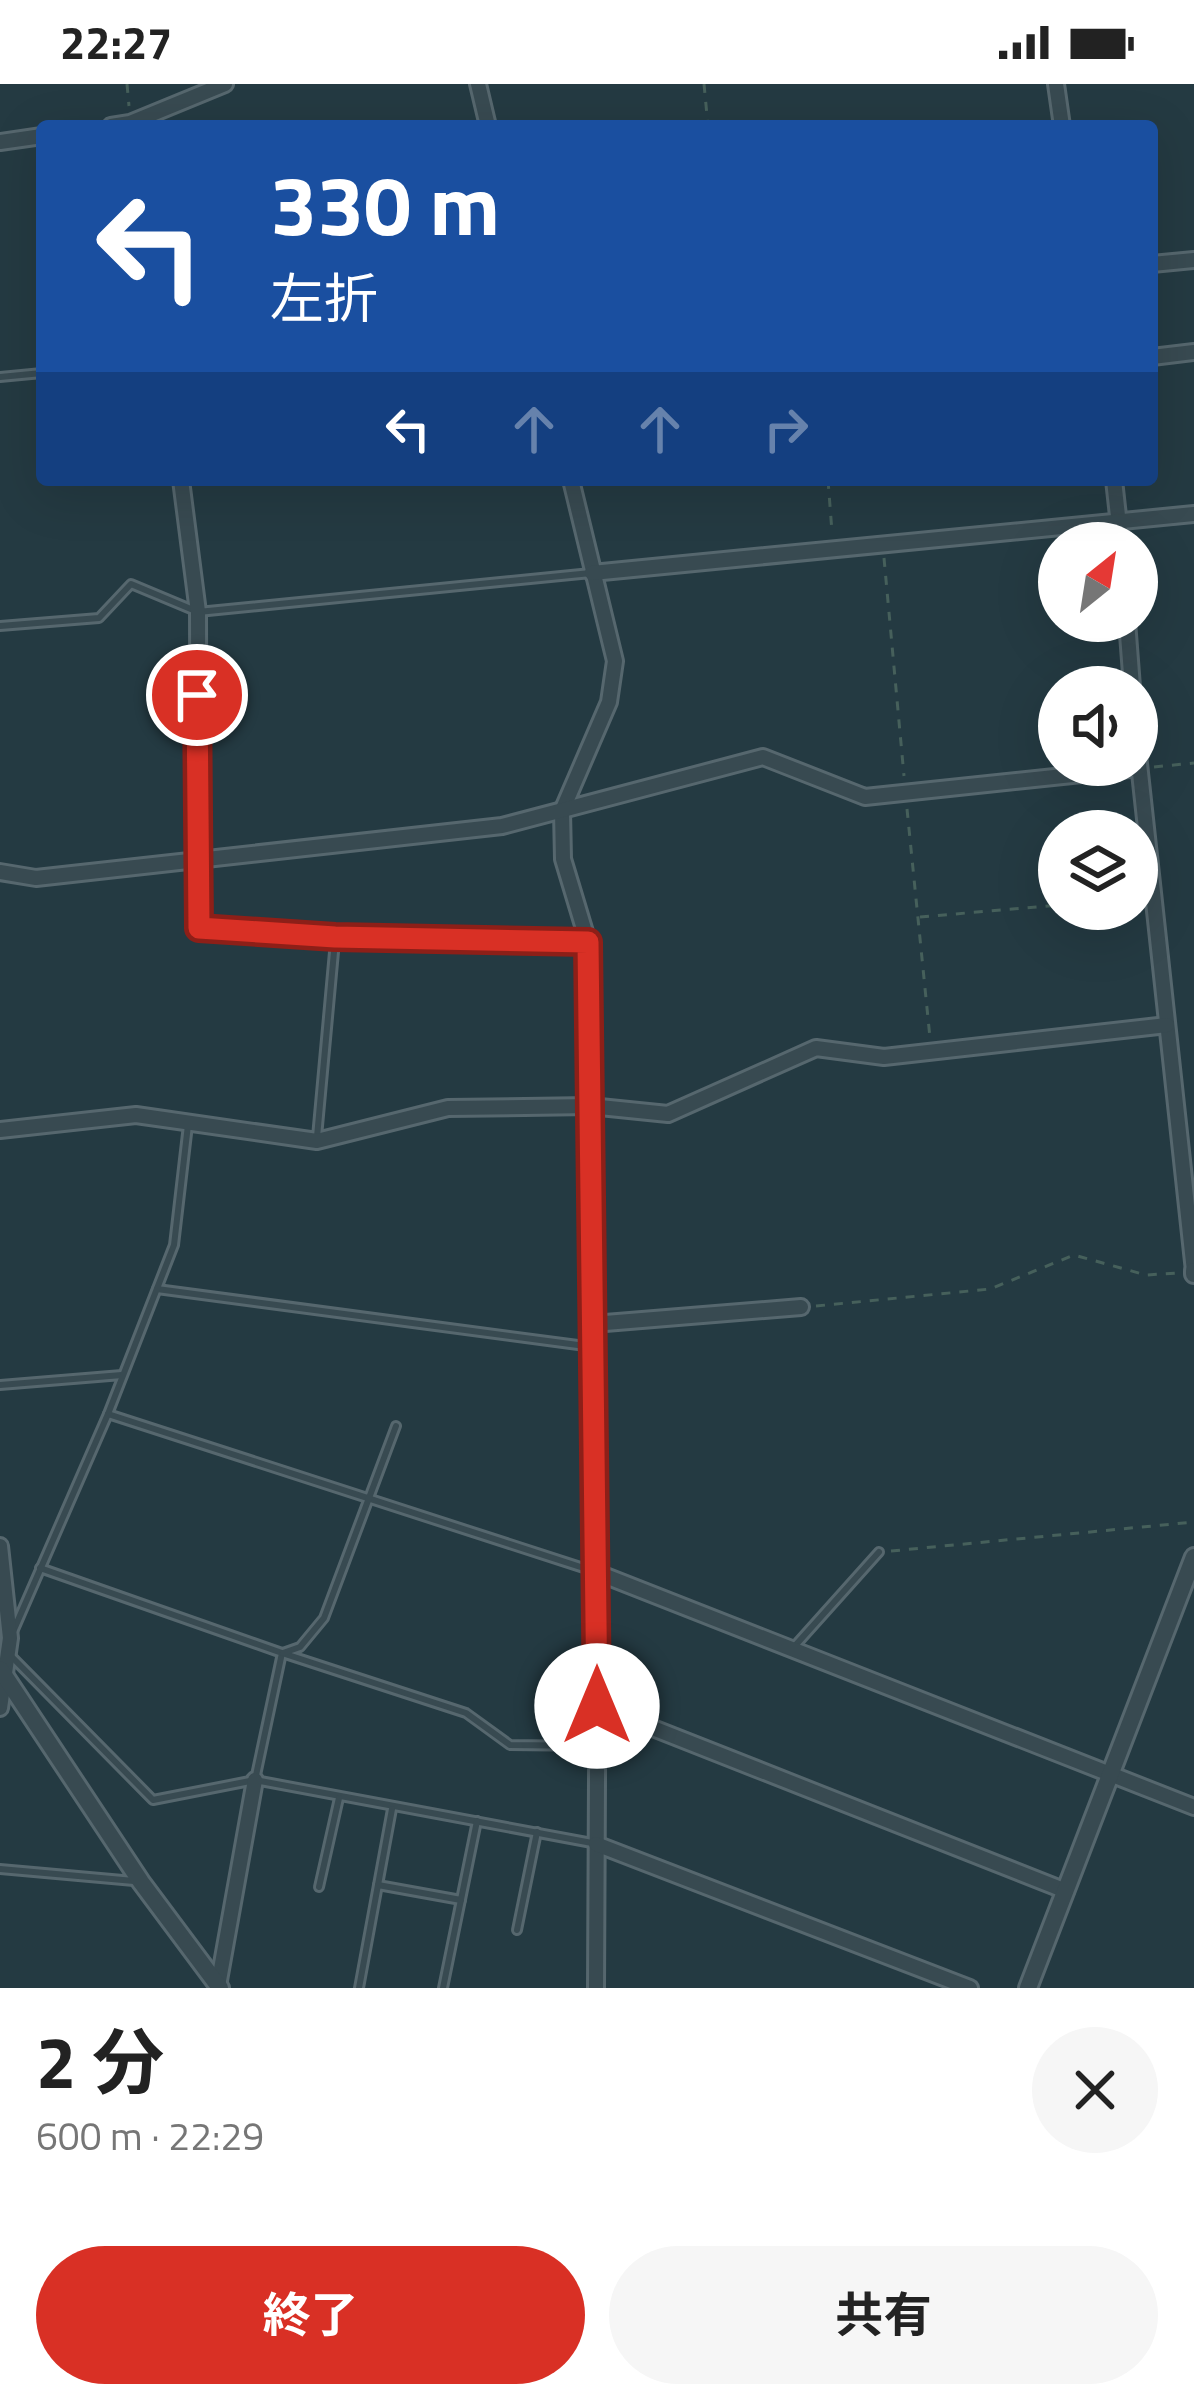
<!DOCTYPE html>
<html lang="ja">
<head>
<meta charset="utf-8">
<style>
	:root { --surface:#fff; --page:#f6f6f6; --text:#222; --muted:#767676; --accent:#d93025 }
	body { margin:0; font-family:"Titillium Web","Noto Sans JP",sans-serif; background:var(--page); color:var(--text); height:100vh; display:flex; flex-direction:column; font-size:45px; white-space:nowrap }
	* { box-sizing:border-box; margin:0 }
	p { font-size:39px; color:var(--muted) }
	.icon { flex:none; width:66px; height:66px; fill:none; stroke:currentColor; stroke-width:2; stroke-linecap:round; stroke-linejoin:round }
	.map { position:relative; height:1904px; overflow:hidden }
	.details { display:flex; flex-direction:column; background:var(--surface); flex:1 }
	.details>* { flex:none }
	.top-card { position:absolute; left:36px; top:36px; width:1122px; height:366px; border-radius:12px; box-shadow:0 12px 48px #0002; background:#1a4fa0; color:#fff; overflow:hidden }
	.needle { width:78px; rotate:30deg }
	.fabs { position:absolute; left:1038px; top:438px; display:grid; gap:24px }
	.fabs a { display:grid; place-items:center; width:120px; height:120px; border-radius:50%; background:var(--surface); box-shadow:0 12px 48px #0002; font-size:60px }
	.pin { position:absolute; display:grid; place-items:center; width:102px; height:102px; color:#fff; margin:-51px; border:6px solid #fff; border-radius:50%; box-shadow:0 3px 12px #0007 }
	.me { position:absolute; width:132px; margin:-66px; rotate:0deg; stroke-linejoin:round; filter:drop-shadow(0 0 9px #0008) }
	.turn { display:flex; align-items:center; gap:42px; height:252px; padding:0 36px; font-size:54px }
	.turn .icon { width:156px; height:156px; stroke-width:2.5 }
	.turn b { display:block; font-size:84px; line-height:102px }
	.lanes { display:flex; align-items:center; height:114px; padding:0 36px; background:#0003; justify-content:center; gap:60px; direction:ltr }
	.lanes .off { opacity:.35 }
	.round { display:grid; place-items:center; flex:none; width:126px; height:126px; border-radius:63px; background:var(--page) }
	.summary { display:flex; align-items:center; justify-content:space-between; height:204px; padding:0 36px }
	h1 { font-size:72px; font-weight:700; line-height:90px }
	.button { display:flex; gap:24px; margin-top:auto; padding:24px 36px }
	.button a { flex:1; height:138px; border-radius:72px; background:var(--accent); color:#fff; font-size:48px; font-weight:700; line-height:138px; text-align:center }
	.button a+a { background:var(--page); color:var(--text) }
	.status { display:flex; justify-content:space-between; align-items:center; height:84px; padding:0 60px; background:var(--surface); direction:ltr }
	.status svg { height:33px; fill:currentColor }
	.map>svg:first-child { display:block }
	.lines { fill:none; stroke-linecap:round; stroke-linejoin:round }
	.service-casing { stroke:#56676e; stroke-width:12 }
	.minor-casing { stroke:#56676e; stroke-width:20 }
	.tertiary-casing { stroke:#56676e; stroke-width:22 }
	.path { stroke:#46605b; stroke-width:3; stroke-dasharray:9 9; stroke-linecap:butt }
	.service { stroke:#384a51; stroke-width:6 }
	.minor { stroke:#384a51; stroke-width:14 }
	.tertiary { stroke:#384a51; stroke-width:16 }
	.route-casing { stroke:#8d1f18; stroke-width:30 }
	.route { stroke:#d93025; stroke-width:21 }
</style>
</head>
<body>
<div class="status"><b>22:27</b><svg viewBox="0 0 49 12"><path d="M0 12V9h3v3zM5 12V6h3v6zM10 12V3h3v9zM15 12V0h3v12zM26 1h20v11H26zM47 4h2v5h-2z"/></svg></div>
<div class="map">
<svg width="1194" height="1904" viewBox="0 0 1194 1904">
	<rect width="100%" height="100%" fill="#243a42"/>
	<g class="lines">
		<defs>
			<g id="service">
				<path d="M0,293L42,289"/>
				<path d="M0,542L99,534L131,500L198,528L591,489"/>
				<path d="M317,1053L335,857"/>
				<path d="M157,1205L593,1263"/>
				<path d="M0,1301L122,1291"/>
				<path d="M108,1330L596,1488"/>
				<path d="M40,1484L282,1569L255,1696"/>
				<path d="M12,1550L108,1330L174,1161L188,1041"/>
				<path d="M793,1564L879,1468"/>
				<path d="M282,1569L466,1629L510,1661L594,1662"/>
				<path d="M283,1569L300,1563L324,1534L396,1342"/>
				<path d="M9,1570L153,1716L255,1696L592,1759"/>
				<path d="M0,1785L134,1797"/>
				<path d="M378,1801L461,1816"/>
				<path d="M319,1803L339,1714"/>
				<path d="M517,1846L537,1748"/>
				<path d="M359,1904L392,1725"/>
				<path d="M443,1904L477,1737"/>
			</g>
			<g id="minor">
				<path d="M478,0L488,42"/>
				<path d="M1056,0L1062,42"/>
				<path d="M111,42L130,39L225,0"/>
				<path d="M0,58L42,52"/>
				<path d="M1152,180L1194,176"/>
				<path d="M1152,273L1194,268"/>
				<path d="M181,396L198,528L199,844L335,853L588,858"/>
				<path d="M571,396L615,577L609,618L562,727L563,775L588,858L598,1489L596,1904"/>
				<path d="M1114,396L1121,459"/>
				<path d="M592,489L1194,430"/>
				<path d="M1127,537L1132,603"/>
				<path d="M1137,661L1194,1187"/>
				<path d="M0,788L36,794L502,742L763,673L865,713L1139,684"/>
				<path d="M0,1046L136,1031L317,1057L448,1024L590,1022L668,1030L816,964L884,973L1167,941"/>
				<path d="M593,1240L801,1223"/>
				<path d="M0,1462L10,1554L0,1624"/>
				<path d="M598,1489L1194,1723"/>
				<path d="M597,1622L1066,1807"/>
				<path d="M596,1760L970,1904"/>
				<path d="M218,1902L255,1696"/>
			</g>
			<g id="tertiary">
				<path d="M1194,1187V1190"/>
				<path d="M0,1585L141,1798L220,1904"/>
				<path d="M1028,1904L1194,1473"/>
			</g>
		</defs>
		<use href="#service" class="service-casing"/>
		<use href="#minor" class="minor-casing"/>
		<use href="#tertiary" class="tertiary-casing"/>
		<g class="path">
			<path d="M127,0L129,22"/>
			<path d="M704,0L708,42"/>
			<path d="M828,396L832,448"/>
			<path d="M884,474L904,692"/>
			<path d="M1154,683L1194,679"/>
			<path d="M907,725L930,954"/>
			<path d="M920,833L1059,821"/>
			<path d="M816,1222L990,1205L1074,1171L1146,1191L1180,1189"/>
			<path d="M891,1467L1194,1438"/>
		</g>
		<use href="#service" class="service"/>
		<use href="#minor" class="minor"/>
		<use href="#tertiary" class="tertiary"/>
	</g>
	<g class="lines">
		<defs>
			<path id="route" d="M197,611L199,844L335,853L588,858L597,1622"/>
		</defs>
		<use href="#route" class="route-casing"/>
		<use href="#route" class="route"/>
	</g>
</svg>
<div class="fabs">
<a><svg class="needle" viewBox="-14 -14 28 28"><path d="M0-13l5 13h-10z" fill="#e53935"/><path d="M0 13l5-13h-10z" fill="#767676"/></svg></a>
<a><svg class="icon" aria-label="sound" viewBox="0 0 24 24"><path d="M4 9h4l5-4v14l-5-4H4zM17 9q2 3 0 6"/></svg></a>
<a><svg class="icon" aria-label="layers" viewBox="0 0 24 24"><path d="M12 4l9 5-9 5-9-5zM3 14l9 5 9-5"/></svg></a>
</div>
<div class="pin" style="left:197px;top:611px;background:#d93025"><svg class="icon" aria-label="arrive" viewBox="0 0 24 24"><path d="M6 21V4h12l-3 4 3 4H6"/></svg></div>
<svg class="me" style="left:597px;top:1622px" viewBox="-20 -20 40 40"><circle r="19" fill="#fff"/><path d="M0-13L10 11 0 6-10 11z" fill="#d93025"/></svg>
<div class="top-card">
<div class="turn"><svg class="icon" aria-label="left" viewBox="0 0 24 24"><path d="M17 20v-9H6M10 6l-5 5 5 5"/></svg><div><b>330 m</b>左折</div></div>
<div class="lanes"><svg class="icon" aria-label="left" viewBox="0 0 24 24"><path d="M17 20v-9H6M10 6l-5 5 5 5"/></svg><svg class="icon off" aria-label="ahead" viewBox="0 0 24 24"><path d="M12 20V5M6 11l6-6 6 6"/></svg><svg class="icon off" aria-label="ahead" viewBox="0 0 24 24"><path d="M12 20V5M6 11l6-6 6 6"/></svg><svg class="icon off" aria-label="right" viewBox="0 0 24 24"><path d="M7 20v-9h11M14 6l5 5-5 5"/></svg></div>
</div>
</div>
<section class="details">
<div class="summary"><div><h1>2 分</h1><p>600 m · 22:29</p></div><a class="round"><svg class="icon" aria-label="close" viewBox="0 0 24 24"><path d="M6 6l12 12M18 6L6 18"/></svg></a></div>
<div class="button"><a>終了</a><a>共有</a></div>
</section>
</body>
</html>
